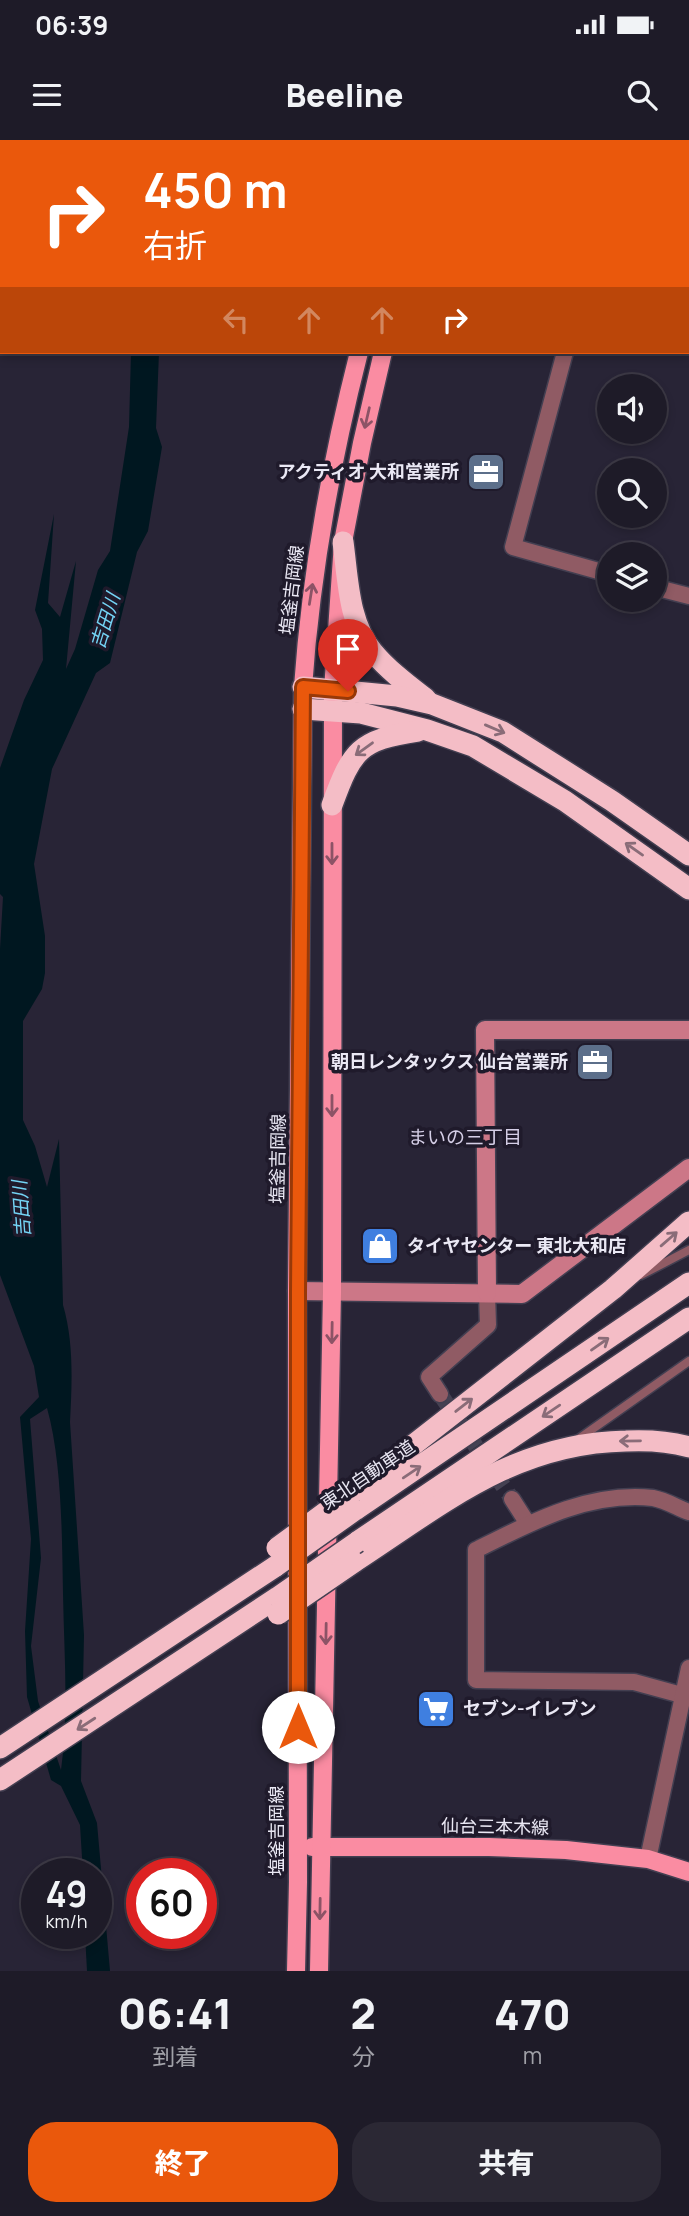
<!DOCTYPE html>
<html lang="ja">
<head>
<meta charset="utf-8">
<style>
	:root { --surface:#1e1b28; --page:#2b2834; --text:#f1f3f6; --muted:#a1a1a8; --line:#3c3945; --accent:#ea580c }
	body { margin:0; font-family:Manrope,"Noto Sans JP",sans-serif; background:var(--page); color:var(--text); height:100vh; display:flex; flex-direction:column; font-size:26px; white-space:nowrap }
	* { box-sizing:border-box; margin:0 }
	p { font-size:23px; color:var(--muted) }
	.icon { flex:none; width:38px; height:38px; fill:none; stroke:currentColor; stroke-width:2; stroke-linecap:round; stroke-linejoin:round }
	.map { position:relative; height:1831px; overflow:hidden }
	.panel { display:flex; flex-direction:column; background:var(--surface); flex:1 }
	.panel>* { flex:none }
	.hud { position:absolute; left:0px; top:0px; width:690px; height:214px; box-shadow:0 4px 10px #0003,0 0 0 2px var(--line); background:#ea580c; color:#fff; overflow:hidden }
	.buttons { position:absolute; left:597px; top:234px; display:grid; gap:14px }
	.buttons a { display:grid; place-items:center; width:70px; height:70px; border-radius:50%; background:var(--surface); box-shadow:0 4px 10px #0003,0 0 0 2px var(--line); font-size:35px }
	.speed { position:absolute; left:21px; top:1718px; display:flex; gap:14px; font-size:35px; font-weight:700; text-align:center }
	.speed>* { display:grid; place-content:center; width:91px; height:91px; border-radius:50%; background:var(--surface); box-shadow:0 4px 10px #0003,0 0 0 2px var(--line); line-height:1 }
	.speed small { font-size:18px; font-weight:400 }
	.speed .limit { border:10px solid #d22; background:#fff; color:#111 }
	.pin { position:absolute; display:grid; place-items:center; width:60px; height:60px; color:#fff; margin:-72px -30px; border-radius:50% 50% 50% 0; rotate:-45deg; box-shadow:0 0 7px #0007 }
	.pin .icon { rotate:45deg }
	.me { position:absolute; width:77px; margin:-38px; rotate:0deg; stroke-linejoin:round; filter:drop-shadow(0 0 5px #0008) }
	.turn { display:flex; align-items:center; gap:24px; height:147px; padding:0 28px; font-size:32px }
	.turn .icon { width:91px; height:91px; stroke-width:2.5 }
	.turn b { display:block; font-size:49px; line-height:60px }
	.lanes { display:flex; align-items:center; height:66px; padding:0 28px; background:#0003; justify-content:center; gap:35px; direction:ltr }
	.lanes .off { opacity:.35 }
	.eta { display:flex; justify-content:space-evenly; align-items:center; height:119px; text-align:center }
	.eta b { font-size:42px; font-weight:800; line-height:49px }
	.primary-button { display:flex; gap:14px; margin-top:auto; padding:14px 28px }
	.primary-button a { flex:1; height:80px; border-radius:28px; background:var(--accent); color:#fff; font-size:28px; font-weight:800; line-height:80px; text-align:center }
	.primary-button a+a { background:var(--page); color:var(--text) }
	.status { display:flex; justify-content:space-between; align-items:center; height:49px; padding:0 35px; background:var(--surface); direction:ltr }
	.status svg { height:19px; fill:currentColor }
	header { display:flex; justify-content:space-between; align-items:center; height:91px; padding:0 28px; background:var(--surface); font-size:32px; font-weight:800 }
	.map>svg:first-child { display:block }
	.water { fill:#001720; fill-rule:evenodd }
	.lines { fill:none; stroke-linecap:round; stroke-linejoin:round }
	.street-tunnel { stroke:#454152; stroke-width:16; stroke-dasharray:16 8; stroke-linecap:butt }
	.lane-casing { stroke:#433f51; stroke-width:11 }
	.street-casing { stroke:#433f51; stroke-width:19 }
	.secondary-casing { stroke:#433f51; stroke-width:21 }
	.primary-casing { stroke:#433f51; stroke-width:21 }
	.highway-casing { stroke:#433f51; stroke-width:24 }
	.lane { stroke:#905b64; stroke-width:8 }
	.street { stroke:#905b64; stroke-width:16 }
	.secondary { stroke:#cc7787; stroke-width:18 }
	.primary { stroke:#fa8ca2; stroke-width:18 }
	.highway { stroke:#f4bdc6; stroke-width:21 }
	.highway-bridge-casing { stroke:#433f51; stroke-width:24; stroke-linecap:butt }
	.highway-bridge { stroke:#f4bdc6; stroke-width:21 }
	.oneway { stroke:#8c5366 }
	.oneway2 { stroke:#8a6c78 }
	.route-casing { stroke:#983908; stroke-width:18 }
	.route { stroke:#ea580c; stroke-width:12 }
	.labels { text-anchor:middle; stroke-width:7; stroke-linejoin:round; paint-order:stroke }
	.poi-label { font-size:18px; font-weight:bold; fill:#eae8f4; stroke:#1f1a2b; text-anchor:end }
	.street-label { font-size:18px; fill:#eae8f4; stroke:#1f1a2b }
	.water-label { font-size:19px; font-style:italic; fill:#74d4f5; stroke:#1f1a2b }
	.neighbourhood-label { font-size:19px; fill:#d4cee6; stroke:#1f1a2b }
</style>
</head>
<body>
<div class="status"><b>06:39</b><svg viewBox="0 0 49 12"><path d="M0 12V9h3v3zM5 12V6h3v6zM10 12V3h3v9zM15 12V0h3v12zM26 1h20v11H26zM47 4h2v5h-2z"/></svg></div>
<header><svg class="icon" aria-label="menu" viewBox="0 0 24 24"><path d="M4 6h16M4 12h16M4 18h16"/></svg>Beeline<svg class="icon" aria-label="search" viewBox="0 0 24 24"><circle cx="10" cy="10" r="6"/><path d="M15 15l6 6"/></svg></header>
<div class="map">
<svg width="689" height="1831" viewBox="0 0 689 1831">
	<rect width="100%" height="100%" fill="#282436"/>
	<path class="water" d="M131,212H159L156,288L162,307L148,391L137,412L110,523L96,533L52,629L34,724L45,796V833L42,849L23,881V980L35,1006L47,1047L59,999L63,1165C74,1202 72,1244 70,1282L84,1495L81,1641L97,1683L110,1831H87L85,1794H96V1734H83L80,1685L61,1646L51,1640L27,1557L25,1491L31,1399L20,1277L39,1257L34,1226L0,1135V809L3,757L0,754V628L24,560L43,520L42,489L35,470L54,374L48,463L60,477L76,421L66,529L75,509L98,430L110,411L129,287ZM47,1268C62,1321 62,1397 63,1454C64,1512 69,1572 61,1630L38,1561L31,1506L41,1418L30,1279Z"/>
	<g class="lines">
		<path class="street-tunnel" d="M440,1254L512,1359"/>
		<defs>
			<g id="lane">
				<path d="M641,1135L689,1110"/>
				<path d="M577,1300L689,1221"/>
			</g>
			<g id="street">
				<path d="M617,2V0"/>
				<path d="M0,105L2,110"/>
				<path d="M688,177L689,178"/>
				<path d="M565,212L513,407L609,434"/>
				<path d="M654,447L689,456"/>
				<path d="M440,1254L429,1237L488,1185L487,1153"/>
				<path d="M512,1359L528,1384"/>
				<path d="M689,1372C678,1368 665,1360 653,1358C589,1351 532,1382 476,1410V1540L634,1542L689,1557"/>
				<path d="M648,1719L689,1528"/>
			</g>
			<g id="secondary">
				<path d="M297,1151L522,1154L689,1028"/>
				<path d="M487,1153L485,890H689"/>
			</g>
			<g id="primary">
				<path d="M408,2V0"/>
				<path d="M431,2L432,0"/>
				<path d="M312,1707H489L566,1710L648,1719L689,1732"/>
				<path d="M296,1831L298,1742L297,1151L303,547C311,433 331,322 359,212"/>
				<path d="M319,1831L332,1152L333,550L343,402L362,303L383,212"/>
			</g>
			<g id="highway">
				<path d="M343,402C348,438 348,483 373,512C388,530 408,545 426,559"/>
				<path d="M303,547L397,556L432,564L503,592L612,661L689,715"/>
				<path d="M303,569L361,573L427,590L473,606L565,661L689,749"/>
				<path d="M332,665C352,610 359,600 418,591"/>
				<path d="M353,1352L613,1149L689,1082"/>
				<path d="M355,1370L689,1143"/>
				<path d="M357,1402L689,1178"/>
				<path d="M354,1422C443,1364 514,1303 626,1301C647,1300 668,1301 689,1307"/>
				<path d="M0,1608L276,1426"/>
				<path d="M0,1640L278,1457"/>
			</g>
		</defs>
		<use href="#lane" class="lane-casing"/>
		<use href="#street" class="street-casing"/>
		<use href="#secondary" class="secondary-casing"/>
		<use href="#primary" class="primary-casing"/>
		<use href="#highway" class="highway-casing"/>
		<use href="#lane" class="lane"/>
		<use href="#street" class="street"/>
		<use href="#secondary" class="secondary"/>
		<use href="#primary" class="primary"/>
		<use href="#highway" class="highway"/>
		<defs>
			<g id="highway-bridge">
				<path d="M277,1408L353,1352"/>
				<path d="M276,1426L355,1370"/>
				<path d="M278,1457L357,1402"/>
				<path d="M278,1474L354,1422"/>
			</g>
		</defs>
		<use href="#highway-bridge" class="highway-bridge-casing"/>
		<use href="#highway-bridge" class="highway-bridge"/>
	</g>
	<defs><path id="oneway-shaft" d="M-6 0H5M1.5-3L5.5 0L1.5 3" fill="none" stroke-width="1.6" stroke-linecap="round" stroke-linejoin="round" transform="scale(1.75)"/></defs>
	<g class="oneway">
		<use href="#oneway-shaft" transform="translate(367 278) rotate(103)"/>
		<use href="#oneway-shaft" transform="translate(311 454) rotate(-81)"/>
		<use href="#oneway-shaft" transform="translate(332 714) rotate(90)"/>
		<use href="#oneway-shaft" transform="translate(332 966) rotate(90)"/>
		<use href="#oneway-shaft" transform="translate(332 1193) rotate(91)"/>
		<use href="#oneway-shaft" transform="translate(326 1494) rotate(91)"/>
		<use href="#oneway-shaft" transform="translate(320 1769) rotate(91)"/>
	</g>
	<g class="oneway2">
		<use href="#oneway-shaft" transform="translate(495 589) rotate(23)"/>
		<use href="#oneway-shaft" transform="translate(364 609) rotate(144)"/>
		<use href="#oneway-shaft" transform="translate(634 709) rotate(-145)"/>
		<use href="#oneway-shaft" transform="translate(669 1099) rotate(-41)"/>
		<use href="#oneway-shaft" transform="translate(600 1204) rotate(-35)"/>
		<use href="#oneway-shaft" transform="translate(464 1265) rotate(-38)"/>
		<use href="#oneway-shaft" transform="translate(551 1271) rotate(146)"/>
		<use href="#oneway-shaft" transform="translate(630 1301) rotate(179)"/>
		<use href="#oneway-shaft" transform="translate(412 1332) rotate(-34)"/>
		<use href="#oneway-shaft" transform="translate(86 1584) rotate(147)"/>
	</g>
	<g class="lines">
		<defs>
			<path id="route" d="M298,1587V1152L303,547L348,551"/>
		</defs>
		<use href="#route" class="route-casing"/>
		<use href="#route" class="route"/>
	</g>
	<defs>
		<symbol id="office-square" viewBox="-11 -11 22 22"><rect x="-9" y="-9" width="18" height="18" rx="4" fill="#5c6f8a" stroke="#1f1a2b"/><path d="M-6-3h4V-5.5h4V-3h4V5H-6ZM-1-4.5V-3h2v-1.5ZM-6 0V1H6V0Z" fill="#fff"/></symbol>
		<symbol id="shop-square" viewBox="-11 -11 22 22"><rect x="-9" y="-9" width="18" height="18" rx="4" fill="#3f7fe0" stroke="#1f1a2b"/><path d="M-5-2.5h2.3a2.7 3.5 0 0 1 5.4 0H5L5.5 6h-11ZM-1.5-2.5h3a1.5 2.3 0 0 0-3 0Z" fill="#fff"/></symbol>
		<symbol id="supermarket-square" viewBox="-11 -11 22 22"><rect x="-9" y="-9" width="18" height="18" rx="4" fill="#3f7fe0" stroke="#1f1a2b"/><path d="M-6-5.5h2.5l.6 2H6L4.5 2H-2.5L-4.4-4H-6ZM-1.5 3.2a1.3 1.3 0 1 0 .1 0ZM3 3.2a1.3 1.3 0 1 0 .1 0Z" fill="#fff"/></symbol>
	</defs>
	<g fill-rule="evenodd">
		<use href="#office-square" x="464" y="310" width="44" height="44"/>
		<use href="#office-square" x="573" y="900" width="44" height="44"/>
		<use href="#shop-square" x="358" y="1084" width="44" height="44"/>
		<use href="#supermarket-square" x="414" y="1547" width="44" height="44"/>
	</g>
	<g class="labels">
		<g class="poi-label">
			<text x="459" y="338">アクティオ 大和営業所</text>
			<text x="568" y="928">朝日レンタックス 仙台営業所</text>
			<text x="407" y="1112" text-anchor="start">タイヤセンター 東北大和店</text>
			<text x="463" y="1575" text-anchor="start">セブン-イレブン</text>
		</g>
		<g class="street-label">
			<text transform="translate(292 450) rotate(-83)" y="6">塩釜吉岡線</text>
			<text transform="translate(278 1019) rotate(-89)" y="6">塩釜吉岡線</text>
			<text transform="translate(368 1335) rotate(-34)" y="6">東北自動車道</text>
			<text transform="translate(495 1687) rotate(1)" y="6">仙台三本木線</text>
			<text transform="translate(277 1691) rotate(-90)" y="6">塩釜吉岡線</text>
		</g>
		<g class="water-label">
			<text transform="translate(105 481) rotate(-73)" y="7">吉田川</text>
			<text transform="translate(21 1069) rotate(-94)" y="7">吉田川</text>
		</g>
		<g class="neighbourhood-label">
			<text x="465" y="1004">まいの三丁目</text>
		</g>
	</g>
</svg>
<div class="buttons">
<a><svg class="icon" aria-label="sound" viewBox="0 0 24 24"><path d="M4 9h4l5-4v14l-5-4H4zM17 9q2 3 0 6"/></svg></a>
<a><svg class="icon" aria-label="search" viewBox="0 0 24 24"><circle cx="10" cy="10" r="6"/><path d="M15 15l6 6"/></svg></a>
<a><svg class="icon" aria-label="layers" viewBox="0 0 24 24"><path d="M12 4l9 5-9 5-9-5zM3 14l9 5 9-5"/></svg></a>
</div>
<div class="speed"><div>49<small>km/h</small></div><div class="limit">60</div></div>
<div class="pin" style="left:348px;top:551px;background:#d93025"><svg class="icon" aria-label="arrive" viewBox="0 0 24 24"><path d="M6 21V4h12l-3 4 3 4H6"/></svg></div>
<svg class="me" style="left:298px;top:1587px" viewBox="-20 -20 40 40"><circle r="19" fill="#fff"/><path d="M0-13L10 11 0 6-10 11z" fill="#ea580c"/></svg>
<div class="hud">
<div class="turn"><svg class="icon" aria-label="right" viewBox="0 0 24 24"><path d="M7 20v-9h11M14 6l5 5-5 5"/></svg><div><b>450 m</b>右折</div></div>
<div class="lanes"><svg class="icon off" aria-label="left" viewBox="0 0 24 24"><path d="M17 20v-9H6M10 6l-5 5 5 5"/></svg><svg class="icon off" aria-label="ahead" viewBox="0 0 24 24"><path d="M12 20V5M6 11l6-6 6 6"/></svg><svg class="icon off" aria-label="ahead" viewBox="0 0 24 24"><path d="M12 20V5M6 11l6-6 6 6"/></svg><svg class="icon" aria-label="right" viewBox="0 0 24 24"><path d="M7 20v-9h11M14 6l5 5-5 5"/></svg></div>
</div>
</div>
<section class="panel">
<div class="eta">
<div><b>06:41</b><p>到着</p></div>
<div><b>2</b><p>分</p></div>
<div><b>470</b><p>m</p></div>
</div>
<div class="primary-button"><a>終了</a><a>共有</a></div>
</section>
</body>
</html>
